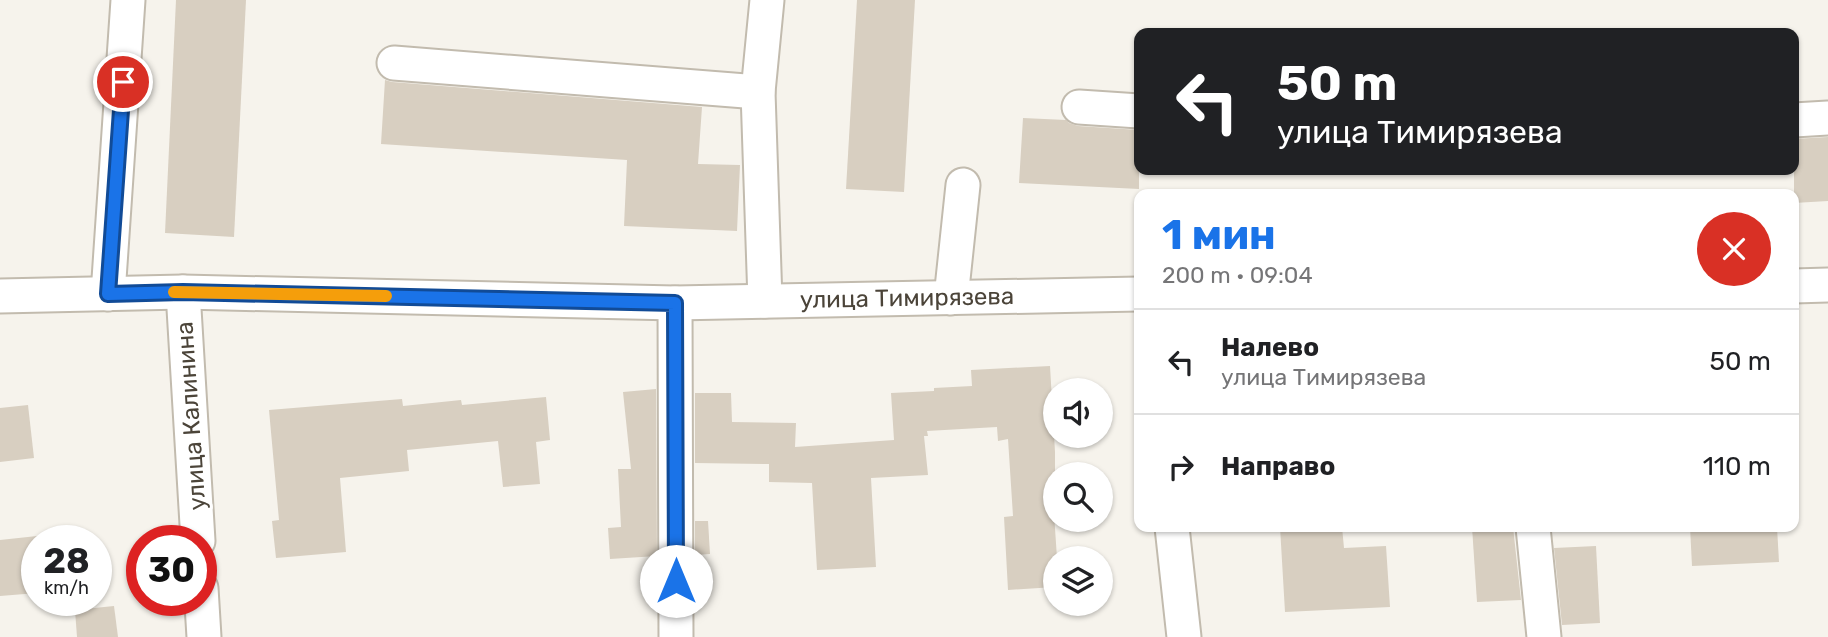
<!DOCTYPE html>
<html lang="ru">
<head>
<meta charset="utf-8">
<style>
	:root { --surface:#fff; --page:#f6f6f6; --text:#202124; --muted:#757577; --line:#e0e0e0; --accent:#1a73e8 }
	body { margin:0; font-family:Rubik,sans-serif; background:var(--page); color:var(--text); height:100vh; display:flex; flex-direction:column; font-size:26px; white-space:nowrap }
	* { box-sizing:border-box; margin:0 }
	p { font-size:23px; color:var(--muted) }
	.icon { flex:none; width:38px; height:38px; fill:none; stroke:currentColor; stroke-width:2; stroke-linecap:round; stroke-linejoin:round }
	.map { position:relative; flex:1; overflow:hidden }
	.sheet { position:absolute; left:1134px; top:189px; width:665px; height:343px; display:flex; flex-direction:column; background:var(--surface); border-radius:14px; box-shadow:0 2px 5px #0004 }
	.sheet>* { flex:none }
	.guide { position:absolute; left:1134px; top:28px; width:665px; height:147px; border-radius:14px; box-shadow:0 2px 5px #0004; background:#202124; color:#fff; overflow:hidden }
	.controls { position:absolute; left:1043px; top:378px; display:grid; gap:14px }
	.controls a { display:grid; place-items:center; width:70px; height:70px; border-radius:50%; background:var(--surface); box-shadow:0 2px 5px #0004; font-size:35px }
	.speed { position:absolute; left:21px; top:525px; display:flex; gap:14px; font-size:35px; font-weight:700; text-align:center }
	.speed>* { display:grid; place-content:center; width:91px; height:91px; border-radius:50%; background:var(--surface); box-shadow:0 2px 5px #0004; line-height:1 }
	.speed small { font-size:18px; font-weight:400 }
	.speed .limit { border:10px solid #d22; background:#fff; color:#111 }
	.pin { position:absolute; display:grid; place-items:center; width:60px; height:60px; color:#fff; margin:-30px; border:4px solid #fff; border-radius:50%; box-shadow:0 2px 7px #0007 }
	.me { position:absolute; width:77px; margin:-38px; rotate:0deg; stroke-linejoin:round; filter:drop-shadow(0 0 5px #0008) }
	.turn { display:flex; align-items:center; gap:24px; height:147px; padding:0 28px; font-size:32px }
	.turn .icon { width:91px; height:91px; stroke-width:2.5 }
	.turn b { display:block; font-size:49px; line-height:60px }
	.round { display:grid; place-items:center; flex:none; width:74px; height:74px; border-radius:37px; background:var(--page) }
	.summary { display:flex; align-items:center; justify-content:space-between; height:119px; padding:0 28px }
	h1 { font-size:42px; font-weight:700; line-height:52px; color:var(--accent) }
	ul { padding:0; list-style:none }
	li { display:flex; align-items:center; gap:21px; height:105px; padding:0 28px; border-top:2px solid var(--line) }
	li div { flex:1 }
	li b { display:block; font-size:26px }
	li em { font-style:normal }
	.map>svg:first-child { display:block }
	.building { fill:#d8cfc1 }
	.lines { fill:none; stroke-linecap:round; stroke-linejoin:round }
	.minor-casing { stroke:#c2bbae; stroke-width:37 }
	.minor { stroke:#fff; stroke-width:33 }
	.route-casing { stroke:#114b97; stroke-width:18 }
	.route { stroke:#1a73e8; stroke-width:12 }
	.slow { stroke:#f59e0b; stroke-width:12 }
	.labels { text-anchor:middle; stroke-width:6; stroke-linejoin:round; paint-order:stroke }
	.street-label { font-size:24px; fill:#4b4439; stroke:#fff }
</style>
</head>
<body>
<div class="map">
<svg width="1828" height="637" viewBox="0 0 1828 637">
	<rect width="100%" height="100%" fill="#f6f3ec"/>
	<g class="building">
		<path d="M176,0H246L234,237L165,233Z"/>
		<path d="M857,0H915L904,192L846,189Z"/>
		<path d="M385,80L392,82L702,107L698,164L740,165L737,231L624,226L627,160L381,144Z"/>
		<path d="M1023,118L1066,120L1069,123L1078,126L1139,130V189L1019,183Z"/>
		<path d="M1828,137V201L1794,203V139Z"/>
		<path d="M1050,366L1055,452V499H1053L1057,558H1055V587L1008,590L1004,517L1013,516L1008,439L998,441L997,427L927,431L928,436H924L928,475L871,478L876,567L817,570L812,483L769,482V464L695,463V393H731L732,422L796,423L795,447L894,440L891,393L934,391V388L972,386L971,370Z"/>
		<path d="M656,389L657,556L610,559L608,528L621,527L618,469H631L623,392Z"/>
		<path d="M546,397L550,440L536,442L540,484L503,487L498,441L407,450L409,471L340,478L346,552L276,558L272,521L279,520L269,410L402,399L403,406L461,400L462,405Z"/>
		<path d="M28,405L34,458L0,462V408Z"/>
		<path d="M695,521H708L710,554L695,555Z"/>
		<path d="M1280,527H1342L1344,548L1386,546L1390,607L1285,612Z"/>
		<path d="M1472,527H1513L1521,600L1477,602Z"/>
		<path d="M1690,527H1777L1779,562L1692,566Z"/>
		<path d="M37,536V593L0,596V540Z"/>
		<path d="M1596,546L1600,623L1562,625L1554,548Z"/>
		<path d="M114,606L118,637H77L75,610Z"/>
	</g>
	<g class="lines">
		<defs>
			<g id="minor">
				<path d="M394,63L758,92"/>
				<path d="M1079,107L1139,111"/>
				<path d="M1794,120L1828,118"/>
				<path d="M1794,286L1828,285"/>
				<path d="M183,292L198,541"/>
				<path d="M108,294L128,0"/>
				<path d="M0,296L183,292L675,303L1139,294"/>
				<path d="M951,298L963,185"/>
				<path d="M765,301L758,92L767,0"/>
				<path d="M675,303L676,637"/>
				<path d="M1172,527L1184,637"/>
				<path d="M1533,527L1544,637"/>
				<path d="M201,588L204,637"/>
			</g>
		</defs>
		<use href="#minor" class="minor-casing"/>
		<use href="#minor" class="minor"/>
	</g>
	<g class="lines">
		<defs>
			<path id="route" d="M123,82L108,294L183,292L675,303L676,581"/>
		</defs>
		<use href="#route" class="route-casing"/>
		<use href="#route" class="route"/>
		<path class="slow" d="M174,292L386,296"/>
	</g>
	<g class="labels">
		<g class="street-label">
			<text transform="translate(907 298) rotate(-1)" y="8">улица Тимирязева</text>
			<text transform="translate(191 416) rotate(-94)" y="8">улица Калинина</text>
		</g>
	</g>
</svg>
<div class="controls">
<a><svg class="icon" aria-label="sound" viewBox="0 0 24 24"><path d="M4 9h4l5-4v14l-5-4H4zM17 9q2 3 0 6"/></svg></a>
<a><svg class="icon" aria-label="search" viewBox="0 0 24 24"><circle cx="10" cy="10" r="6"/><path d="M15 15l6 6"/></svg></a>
<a><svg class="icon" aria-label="layers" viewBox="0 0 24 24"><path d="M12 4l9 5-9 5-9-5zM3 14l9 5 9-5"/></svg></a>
</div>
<div class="speed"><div>28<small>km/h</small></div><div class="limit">30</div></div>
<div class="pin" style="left:123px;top:82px;background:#d93025"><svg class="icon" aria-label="arrive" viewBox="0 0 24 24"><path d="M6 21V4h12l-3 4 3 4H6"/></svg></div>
<svg class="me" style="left:676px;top:581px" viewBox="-20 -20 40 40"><circle r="19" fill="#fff"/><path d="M0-13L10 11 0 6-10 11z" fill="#1a73e8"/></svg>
<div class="guide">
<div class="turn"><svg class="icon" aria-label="left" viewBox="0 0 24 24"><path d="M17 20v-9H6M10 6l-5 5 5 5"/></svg><div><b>50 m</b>улица Тимирязева</div></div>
</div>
<section class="sheet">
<div class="summary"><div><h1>1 мин</h1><p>200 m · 09:04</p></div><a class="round" style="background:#d93025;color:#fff"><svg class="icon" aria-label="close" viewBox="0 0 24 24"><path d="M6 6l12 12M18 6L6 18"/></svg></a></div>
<ul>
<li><svg class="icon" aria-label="left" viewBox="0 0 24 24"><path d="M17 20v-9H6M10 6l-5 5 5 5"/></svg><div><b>Налево</b><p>улица Тимирязева</p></div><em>50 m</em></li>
<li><svg class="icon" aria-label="right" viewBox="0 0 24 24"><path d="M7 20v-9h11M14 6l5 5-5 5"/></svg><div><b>Направо</b></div><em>110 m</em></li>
</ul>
</section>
</div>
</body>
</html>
